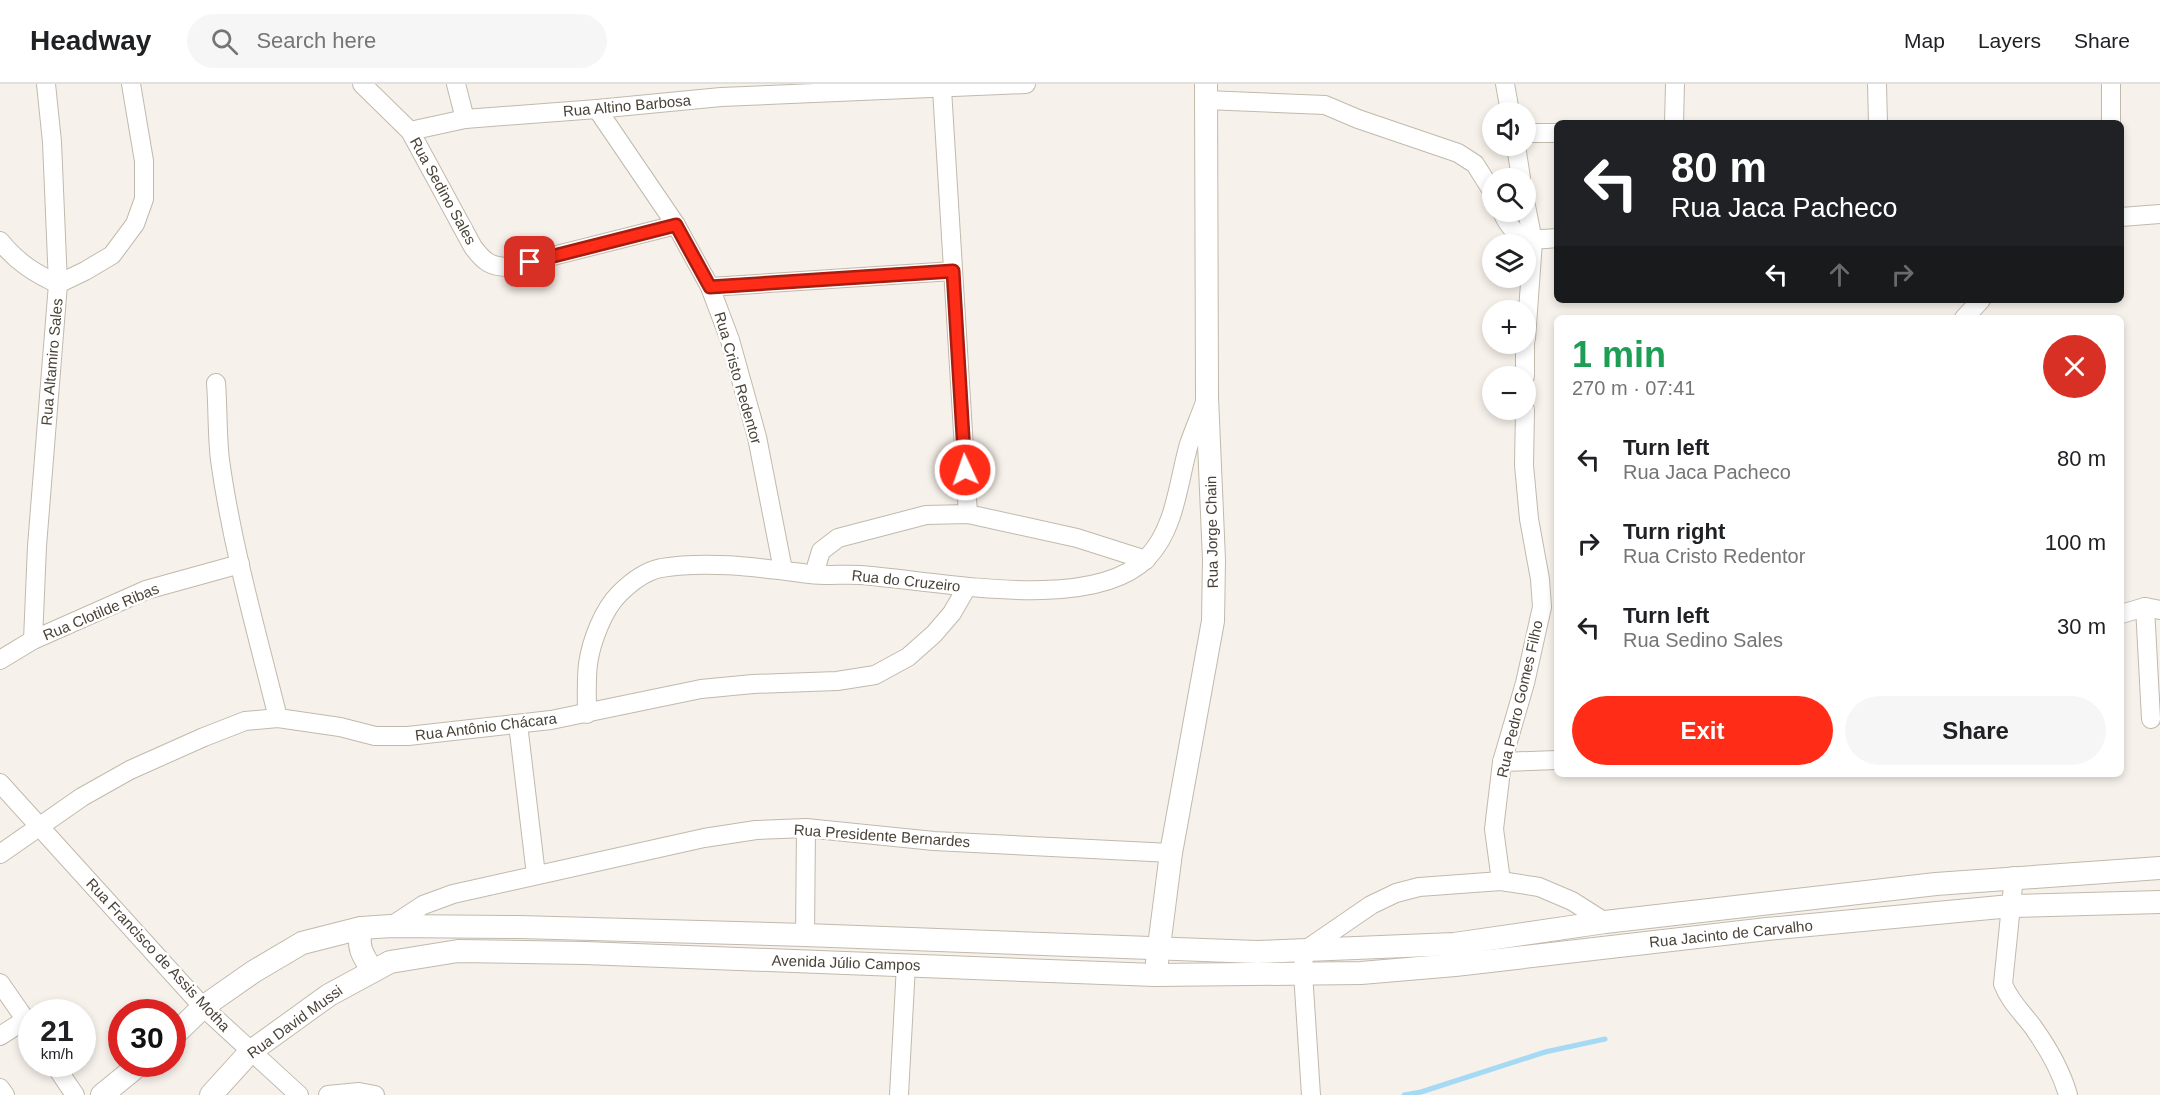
<!DOCTYPE html>
<html lang="en">
<head>
<meta charset="utf-8">
<style>
	:root { --surface:#fff; --page:#f6f6f6; --text:#202124; --muted:#757577; --line:#e0e0e0; --accent:#ff2c18 }
	body { margin:0; font-family:Helvetica,sans-serif; background:var(--page); color:var(--text); height:100vh; display:flex; flex-direction:column; font-size:22px; white-space:nowrap }
	* { box-sizing:border-box; margin:0 }
	p { font-size:20px; color:var(--muted) }
	.icon { flex:none; width:33px; height:33px; fill:none; stroke:currentColor; stroke-width:2; stroke-linecap:round; stroke-linejoin:round }
	.map { position:relative; flex:1; overflow:hidden }
	.panel { position:absolute; left:1554px; top:231px; width:570px; height:462px; display:flex; flex-direction:column; background:var(--surface); border-radius:9px; box-shadow:0 3px 9px #0003 }
	.panel>* { flex:none }
	.hud { position:absolute; left:1554px; top:36px; width:570px; height:183px; border-radius:9px; box-shadow:0 3px 9px #0003; background:#202124; color:#fff; overflow:hidden }
	.tools { position:absolute; left:1482px; top:18px; display:grid; gap:12px }
	.tools a { display:grid; place-items:center; width:54px; height:54px; border-radius:50%; background:var(--surface); box-shadow:0 3px 9px #0003; font-size:30px }
	.speed { position:absolute; left:18px; top:915px; display:flex; gap:12px; font-size:30px; font-weight:700; text-align:center }
	.speed>* { display:grid; place-content:center; width:78px; height:78px; border-radius:50%; background:var(--surface); box-shadow:0 3px 9px #0003; line-height:1 }
	.speed small { font-size:15px; font-weight:400 }
	.speed .limit { border:9px solid #d22; background:#fff; color:#111 }
	.pin { position:absolute; display:grid; place-items:center; width:51px; height:51px; color:#fff; margin:-26px; border-radius:12px; box-shadow:0 3px 9px #0006 }
	.me { position:absolute; width:66px; margin:-33px; rotate:357deg; stroke-linejoin:round; filter:drop-shadow(0 0 4px #0008) }
	.turn { display:flex; align-items:center; gap:21px; height:126px; padding:0 18px; font-size:27px }
	.turn .icon { width:78px; height:78px; stroke-width:2.5 }
	.turn b { display:block; font-size:42px; line-height:51px }
	.lanes { display:flex; align-items:center; height:57px; padding:0 18px; background:#0003; justify-content:center; gap:30px; direction:ltr }
	.lanes .off { opacity:.35 }
	.round { display:grid; place-items:center; flex:none; width:63px; height:63px; border-radius:32px; background:var(--page) }
	.headline { display:flex; align-items:center; justify-content:space-between; height:102px; padding:0 18px }
	h1 { font-size:36px; font-weight:700; line-height:45px; color:#1e9e55 }
	.button { display:flex; gap:12px; margin-top:auto; padding:12px 18px }
	.button a { flex:1; height:69px; border-radius:36px; background:var(--accent); color:#fff; font-size:24px; font-weight:700; line-height:69px; text-align:center }
	.button a+a { background:var(--page); color:var(--text) }
	ul { padding:0; list-style:none }
	li { display:flex; align-items:center; gap:18px; height:84px; padding:0 18px }
	li div { flex:1 }
	li b { display:block; font-size:22px }
	li em { font-style:normal }
	header { display:flex; align-items:center; gap:36px; box-sizing:border-box; height:84px; padding:0 30px; background:var(--surface); border-bottom:2px solid var(--line) }
	header strong { font-size:28px }
	nav { display:flex; gap:33px; margin-inline-start:auto; font-size:21px }
	.search { width:420px; height:54px; background:var(--page); display:flex; align-items:center; gap:15px; box-sizing:border-box; padding:0 21px; border-radius:33px; color:var(--muted); font-size:22px }
	.map>svg:first-child { display:block }
	.lines { fill:none; stroke-linecap:round; stroke-linejoin:round }
	.stream { stroke:#a5d9f4; stroke-width:5 }
	.minor-casing { stroke:#c2b9ac; stroke-width:20 }
	.tertiary-casing { stroke:#c2b9ac; stroke-width:24 }
	.minor { stroke:#fff; stroke-width:18 }
	.tertiary { stroke:#fff; stroke-width:22 }
	.route-casing { stroke:#a61d10; stroke-width:15 }
	.route { stroke:#ff2c18; stroke-width:10 }
	.labels { text-anchor:middle; stroke-width:5; stroke-linejoin:round; paint-order:stroke }
	.street-label { font-size:15px; fill:#4a4238; stroke:#fff }
</style>
</head>
<body>
<header>
<strong>Headway</strong>
<div class="search"><svg class="icon" aria-label="search" viewBox="0 0 24 24"><circle cx="10" cy="10" r="6"/><path d="M15 15l6 6"/></svg>Search here</div>
<nav><a>Map</a><a>Layers</a><a>Share</a></nav>
</header>
<div class="map">
<svg width="2160" height="1011" viewBox="0 0 2160 1011">
	<rect width="100%" height="100%" fill="#f6f1ea"/>
	<g class="lines">
		<path class="stream" d="M1404,1011L1421,1008L1545,968L1605,955"/>
		<defs>
			<g id="minor">
				<path d="M362,0L410,47L473,163C484,178 491,183 509,183L676,141"/>
				<path d="M456,0L465,35"/>
				<path d="M1505,0L1510,28"/>
				<path d="M1877,0L1878,39"/>
				<path d="M942,5L968,430"/>
				<path d="M1206,16L1325,21L1358,35L1458,69L1475,80L1492,107"/>
				<path d="M597,25L676,141L710,203L730,256L757,353L783,486"/>
				<path d="M1674,39L1675,0"/>
				<path d="M2111,39V0"/>
				<path d="M410,47L465,35L597,25L721,13L1026,0"/>
				<path d="M1526,49H1557"/>
				<path d="M1516,62L1521,94"/>
				<path d="M1526,122L1533,157L1526,255"/>
				<path d="M1502,128C1515,157 1529,157 1557,154"/>
				<path d="M2121,133L2160,130"/>
				<path d="M0,157C17,178 34,189 58,200L85,187L112,171L135,140L144,115V77L131,0"/>
				<path d="M710,203L953,187"/>
				<path d="M1964,234L1981,216"/>
				<path d="M1525,292V260"/>
				<path d="M216,299C218,324 217,351 220,376C232,463 257,549 278,634"/>
				<path d="M814,490L821,467L838,454L926,431L968,430L1077,454L1146,476"/>
				<path d="M2145,523L2151,635"/>
				<path d="M2121,530L2145,523L2160,526"/>
				<path d="M33,556L37,462L58,200L52,58L46,0"/>
				<path d="M0,576L33,556L146,506L240,480"/>
				<path d="M587,630C587,614 586,596 588,580C591,558 603,526 619,510C630,499 646,487 661,484C709,476 762,484 810,490C827,492 844,490 860,491C934,496 1091,531 1147,474C1176,444 1178,398 1189,360C1194,346 1200,332 1205,318"/>
				<path d="M518,640L536,791"/>
				<path d="M1502,678L1557,676"/>
				<path d="M0,699L203,923L299,1011"/>
				<path d="M0,770L82,713L130,686L204,653L245,637L278,634L340,643L375,652H408L551,636L701,605L753,600L837,597L875,591L908,573L934,550L952,529L967,503"/>
				<path d="M2014,792L2003,900C2010,918 2022,928 2033,943C2048,964 2061,986 2068,1011"/>
				<path d="M1501,797L1494,745L1502,678L1525,599L1542,523L1540,495L1529,435L1524,381L1525,326"/>
				<path d="M391,842L423,821L453,810L704,754L756,746L806,744L934,757L1171,769"/>
				<path d="M805,851L806,744"/>
				<path d="M0,899L32,945"/>
				<path d="M0,952L25,936"/>
				<path d="M54,980L75,1011"/>
				<path d="M0,1004L5,1011"/>
				<path d="M328,1011L359,1008L375,1011"/>
				<path d="M899,1011L906,881"/>
				<path d="M1311,1011L1303,889L1304,867L1371,821L1396,809L1419,803L1501,797L1539,803L1572,817L1605,838"/>
			</g>
			<g id="tertiary">
				<path d="M361,844C357,862 362,872 373,886"/>
				<path d="M1157,878L1171,769L1213,537L1214,476L1207,313L1206,0"/>
				<path d="M172,953L203,923L253,888L302,859L361,844L391,842L519,843L805,851L1257,868L1454,860L1605,838L1936,800L2160,784"/>
				<path d="M102,1011L140,980"/>
				<path d="M211,1011L250,968L329,911L390,878L458,867L585,869L1155,891L1361,889L1455,881L1767,845L2011,822L2160,818"/>
			</g>
		</defs>
		<use href="#minor" class="minor-casing"/>
		<use href="#tertiary" class="tertiary-casing"/>
		<use href="#minor" class="minor"/>
		<use href="#tertiary" class="tertiary"/>
	</g>
	<g class="lines">
		<defs>
			<path id="route" d="M530,178L676,141L710,203L953,187L965,386"/>
		</defs>
		<use href="#route" class="route-casing"/>
		<use href="#route" class="route"/>
	</g>
	<g class="labels">
		<g class="street-label">
			<text transform="translate(627 22) rotate(-5)" y="5">Rua Altino Barbosa</text>
			<text transform="translate(443 107) rotate(61)" y="5">Rua Sedino Sales</text>
			<text transform="translate(52 278) rotate(-85)" y="5">Rua Altamiro Sales</text>
			<text transform="translate(738 294) rotate(74)" y="5">Rua Cristo Redentor</text>
			<text transform="translate(1212 448) rotate(-91)" y="5">Rua Jorge Chain</text>
			<text transform="translate(906 497) rotate(6)" y="5">Rua do Cruzeiro</text>
			<text transform="translate(101 528) rotate(-23)" y="5">Rua Clotilde Ribas</text>
			<text transform="translate(1520 615) rotate(-77)" y="5">Rua Pedro Gomes Filho</text>
			<text transform="translate(486 643) rotate(-7)" y="5">Rua Antônio Chácara</text>
			<text transform="translate(882 752) rotate(4)" y="5">Rua Presidente Bernardes</text>
			<text transform="translate(1731 850) rotate(-6)" y="5">Rua Jacinto de Carvalho</text>
			<text transform="translate(158 871) rotate(47)" y="5">Rua Francisco de Assis Motha</text>
			<text transform="translate(846 879) rotate(2)" y="5">Avenida Júlio Campos</text>
			<text transform="translate(295 938) rotate(-36)" y="5">Rua David Mussi</text>
		</g>
	</g>
</svg>
<div class="tools">
<a><svg class="icon" aria-label="sound" viewBox="0 0 24 24"><path d="M4 9h4l5-4v14l-5-4H4zM17 9q2 3 0 6"/></svg></a>
<a><svg class="icon" aria-label="search" viewBox="0 0 24 24"><circle cx="10" cy="10" r="6"/><path d="M15 15l6 6"/></svg></a>
<a><svg class="icon" aria-label="layers" viewBox="0 0 24 24"><path d="M12 4l9 5-9 5-9-5zM3 14l9 5 9-5"/></svg></a>
<a>+</a>
<a>−</a>
</div>
<div class="speed"><div>21<small>km/h</small></div><div class="limit">30</div></div>
<div class="pin" style="left:530px;top:178px;background:#d93025"><svg class="icon" aria-label="arrive" viewBox="0 0 24 24"><path d="M6 21V4h12l-3 4 3 4H6"/></svg></div>
<svg class="me" style="left:965px;top:386px" viewBox="-20 -20 40 40"><circle r="17" fill="#ff2c18" stroke="#fff" stroke-width="3"/><path d="M0-11L8 9 0 5-8 9z" fill="#fff"/></svg>
<div class="hud">
<div class="turn"><svg class="icon" aria-label="left" viewBox="0 0 24 24"><path d="M17 20v-9H6M10 6l-5 5 5 5"/></svg><div><b>80 m</b>Rua Jaca Pacheco</div></div>
<div class="lanes"><svg class="icon" aria-label="left" viewBox="0 0 24 24"><path d="M17 20v-9H6M10 6l-5 5 5 5"/></svg><svg class="icon off" aria-label="ahead" viewBox="0 0 24 24"><path d="M12 20V5M6 11l6-6 6 6"/></svg><svg class="icon off" aria-label="right" viewBox="0 0 24 24"><path d="M7 20v-9h11M14 6l5 5-5 5"/></svg></div>
</div>
<section class="panel">
<div class="headline"><div><h1>1 min</h1><p>270 m · 07:41</p></div><a class="round" style="background:#d93025;color:#fff"><svg class="icon" aria-label="close" viewBox="0 0 24 24"><path d="M6 6l12 12M18 6L6 18"/></svg></a></div>
<ul>
<li><svg class="icon" aria-label="left" viewBox="0 0 24 24"><path d="M17 20v-9H6M10 6l-5 5 5 5"/></svg><div><b>Turn left</b><p>Rua Jaca Pacheco</p></div><em>80 m</em></li>
<li><svg class="icon" aria-label="right" viewBox="0 0 24 24"><path d="M7 20v-9h11M14 6l5 5-5 5"/></svg><div><b>Turn right</b><p>Rua Cristo Redentor</p></div><em>100 m</em></li>
<li><svg class="icon" aria-label="left" viewBox="0 0 24 24"><path d="M17 20v-9H6M10 6l-5 5 5 5"/></svg><div><b>Turn left</b><p>Rua Sedino Sales</p></div><em>30 m</em></li>
</ul>
<div class="button"><a>Exit</a><a>Share</a></div>
</section>
</div>
</body>
</html>
